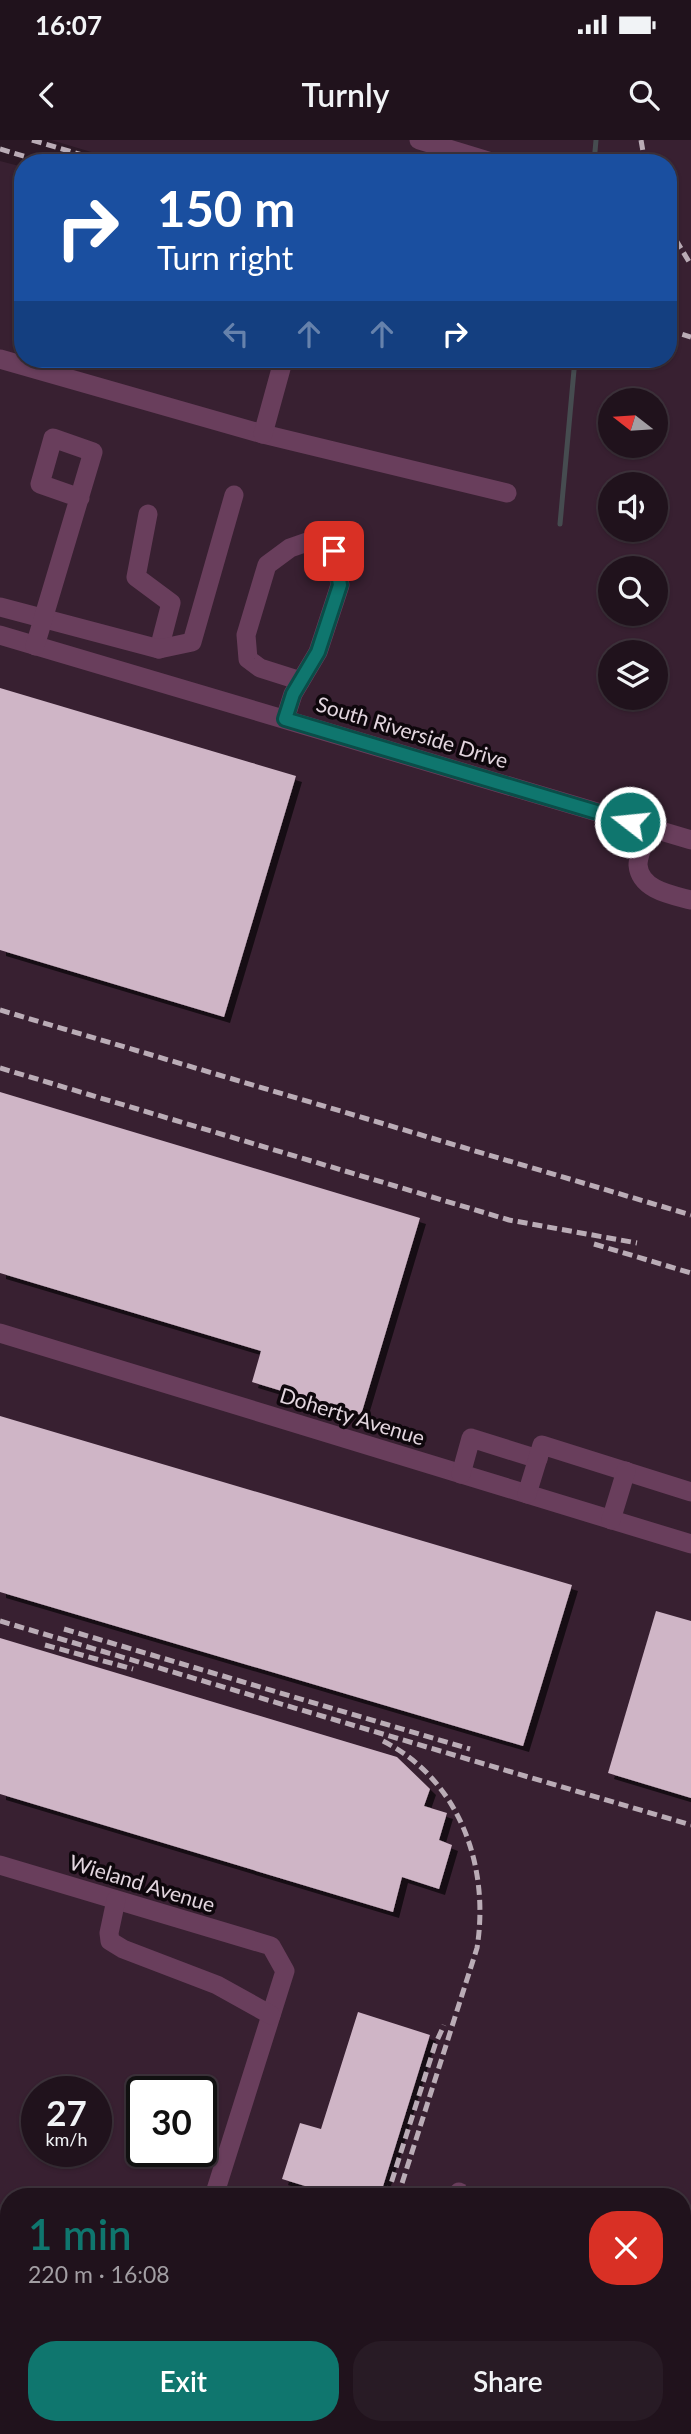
<!DOCTYPE html>
<html lang="en">
<head>
<meta charset="utf-8">
<style>
	:root { --surface:#20121c; --page:#281b25; --text:#f1f3f6; --muted:#a29ea3; --line:#3d323b; --accent:#0f766e }
	body { margin:0; font-family:Lato,sans-serif; background:var(--page); color:var(--text); height:100vh; display:flex; flex-direction:column; font-size:26px; white-space:nowrap }
	* { box-sizing:border-box; margin:0 }
	p { font-size:23px; color:var(--muted) }
	.icon { flex:none; width:38px; height:38px; fill:none; stroke:currentColor; stroke-width:2; stroke-linecap:round; stroke-linejoin:round }
	.map { position:relative; flex:1; overflow:hidden }
	.panel { position:absolute; left:0px; top:2048px; width:691px; height:247px; display:flex; flex-direction:column; background:var(--surface); border-radius:28px 28px 0 0; box-shadow:0 2px 5px #0004,0 0 0 2px var(--line) }
	.panel>* { flex:none }
	.hud { position:absolute; left:14px; top:14px; width:663px; height:214px; border-radius:28px; box-shadow:0 2px 5px #0004,0 0 0 2px var(--line); background:#1a4fa0; color:#fff; overflow:hidden }
	.needle { width:46px; rotate:287deg }
	.buttons { position:absolute; left:598px; top:248px; display:grid; gap:14px }
	.buttons a { display:grid; place-items:center; width:70px; height:70px; border-radius:50%; background:var(--surface); box-shadow:0 2px 5px #0004,0 0 0 2px var(--line); font-size:35px }
	.speed { position:absolute; left:21px; top:1936px; display:flex; gap:14px; font-size:35px; font-weight:700; text-align:center }
	.speed>* { display:grid; place-content:center; width:91px; height:91px; border-radius:50%; background:var(--surface); box-shadow:0 2px 5px #0004,0 0 0 2px var(--line); line-height:1 }
	.speed small { font-size:18px; font-weight:400 }
	.speed .limit { border:4px solid #111; border-radius:10px; background:#fff; color:#111 }
	.pin { position:absolute; display:grid; place-items:center; width:60px; height:60px; color:#fff; margin:-30px; border-radius:14px; box-shadow:0 4px 10px #0006 }
	.me { position:absolute; width:77px; margin:-38px; rotate:286deg; stroke-linejoin:round; filter:drop-shadow(0 0 5px #0008) }
	.turn { display:flex; align-items:center; gap:24px; height:147px; padding:0 28px; font-size:32px }
	.turn .icon { width:91px; height:91px; stroke-width:2.5 }
	.turn b { display:block; font-size:49px; line-height:60px }
	.lanes { display:flex; align-items:center; height:66px; padding:0 28px; background:#0003; justify-content:center; gap:35px; direction:ltr }
	.lanes .off { opacity:.35 }
	.round { display:grid; place-items:center; flex:none; width:74px; height:74px; border-radius:28px; background:var(--page) }
	.overview { display:flex; align-items:center; justify-content:space-between; height:119px; padding:0 28px }
	h1 { font-size:42px; font-weight:600; line-height:52px; color:var(--accent) }
	.button { display:flex; gap:14px; margin-top:auto; padding:14px 28px }
	.button a { flex:1; height:80px; border-radius:28px; background:var(--accent); color:#fff; font-size:28px; font-weight:600; line-height:80px; text-align:center }
	.button a+a { background:var(--page); color:var(--text) }
	.status { display:flex; justify-content:space-between; align-items:center; height:49px; padding:0 35px; background:var(--surface); direction:ltr }
	.status svg { height:19px; fill:currentColor }
	header { display:flex; justify-content:space-between; align-items:center; height:91px; padding:0 28px; background:var(--surface); font-size:32px; font-weight:600 }
	.map>svg:first-child { display:block }
	.built { fill:#382031; fill-rule:evenodd }
	.lines { fill:none; stroke-linecap:round; stroke-linejoin:round }
	.stream { stroke:#464c50; stroke-width:5 }
	.building { fill:#cfb5c6; filter:url(#shadow) }
	.minor { stroke:#693e5c; stroke-width:19 }
	.rail { stroke:#baacb6; stroke-width:5; stroke-dasharray:10 5; stroke-linecap:butt }
	.route-casing { stroke:#0a4d48; stroke-width:18 }
	.route { stroke:#0f766e; stroke-width:12 }
	.labels { text-anchor:middle; stroke-width:7; stroke-linejoin:round; paint-order:stroke }
	.street-label { font-size:21px; fill:#e3d6df; stroke:#0e070c }
</style>
</head>
<body>
<div class="status"><b>16:07</b><svg viewBox="0 0 49 12"><path d="M0 12V9h3v3zM5 12V6h3v6zM10 12V3h3v9zM15 12V0h3v12zM26 1h20v11H26zM47 4h2v5h-2z"/></svg></div>
<header><svg class="icon" aria-label="back" viewBox="0 0 24 24"><path d="M15 5l-7 7 7 7"/></svg>Turnly<svg class="icon" aria-label="search" viewBox="0 0 24 24"><circle cx="10" cy="10" r="6"/><path d="M15 15l6 6"/></svg></header>
<div class="map">
<svg width="691" height="2294" viewBox="0 0 691 2294">
	<defs>
		<filter id="shadow"><feDropShadow dx="6" dy="6" stdDeviation="0" flood-color="#0009"/></filter>
	</defs>
	<rect width="100%" height="100%" fill="#2b1825"/>
	<path class="built" d="M51,0H691V2294H0V21L23,27V219H668V23H128ZM611,261H656V306H611ZM611,345H656V390H611ZM611,429H656V474H611ZM611,513H656V558H611ZM37,1951H96V2011H37ZM142,1951H201V2011H142ZM9,2056H682V2286H9Z"/>
	<g class="lines">
		<g class="stream">
			<path d="M594,23L596,0"/>
			<path d="M560,384L575,219"/>
		</g>
	</g>
	<g class="building">
		<path d="M0,548L296,636L224,877L0,810Z"/>
		<path d="M0,952L420,1078L361,1275L252,1242L261,1211L0,1133Z"/>
		<path d="M0,1276L572,1445L523,1606L0,1452Z"/>
		<path d="M656,1471L691,1481V1658L608,1633Z"/>
		<path d="M0,1498L397,1617L430,1649L424,1666L447,1673L439,1700L452,1705L439,1749L402,1737L393,1772L0,1654Z"/>
		<path d="M358,1872L430,1895L380,2056H302L305,2046L282,2039L300,1983L321,1989Z"/>
		<path d="M185,2286H197L222,2294H183Z"/>
		<path d="M282,2286H308L305,2294H279Z"/>
		<path d="M341,2286H376L401,2293L338,2294Z"/>
		<path d="M450,2286H514L511,2294H448Z"/>
	</g>
	<g class="lines">
		<g class="minor">
			<path d="M419,0L495,23"/>
			<path d="M0,219L263,294L507,353"/>
			<path d="M263,294L282,225"/>
			<path d="M148,374L136,437L171,463L159,509"/>
			<path d="M0,467L159,509L192,502L234,355"/>
			<path d="M0,495L691,700"/>
			<path d="M35,506L93,312L53,298L40,344L80,358"/>
			<path d="M285,579L293,554L318,512L340,445L334,410L310,401L290,408L267,425L246,495L248,519L260,528L301,541"/>
			<path d="M650,688C646,698 638,714 638,725C640,750 672,755 691,760"/>
			<path d="M0,1193L691,1404"/>
			<path d="M461,1334L471,1298L538,1319"/>
			<path d="M527,1354L542,1305L691,1352"/>
			<path d="M611,1380L626,1331"/>
			<path d="M0,1725L271,1806L285,1831L214,2056"/>
			<path d="M116,1760L109,1793L110,1801L123,1809L217,1845L271,1875"/>
			<path d="M458,2056L459,2052"/>
			<path d="M140,2294L142,2286"/>
			<path d="M436,2294L439,2286"/>
			<path d="M523,2294L526,2286"/>
		</g>
		<g class="rail">
			<path d="M32,0L109,23"/>
			<path d="M641,0L645,23"/>
			<path d="M0,9L47,23"/>
			<path d="M668,87L691,125"/>
			<path d="M668,190L691,197"/>
			<path d="M0,870L691,1075"/>
			<path d="M0,928L509,1080L637,1103"/>
			<path d="M594,1104L691,1133"/>
			<path d="M0,1481L691,1685"/>
			<path d="M64,1489L470,1609"/>
			<path d="M45,1505L133,1529"/>
			<path d="M383,1601C460,1640 490,1727 477,1808L398,2056"/>
			<path d="M387,2056L435,1905L444,1885"/>
			<path d="M323,2294L326,2286"/>
		</g>
	</g>
	<g class="lines">
		<defs>
			<path id="route" d="M334,411L340,445L318,512L293,554L285,579L630,682"/>
		</defs>
		<use href="#route" class="route-casing"/>
		<use href="#route" class="route"/>
	</g>
	<g class="labels">
		<g class="street-label">
			<text transform="translate(412 593) rotate(17)" y="7">South Riverside Drive</text>
			<text transform="translate(352 1277) rotate(17)" y="7">Doherty Avenue</text>
			<text transform="translate(142 1744) rotate(17)" y="7">Wieland Avenue</text>
		</g>
	</g>
</svg>
<div class="buttons">
<a><svg class="needle" viewBox="-14 -14 28 28"><path d="M0-13l5 13h-10z" fill="#e53935"/><path d="M0 13l5-13h-10z" fill="#a29ea3"/></svg></a>
<a><svg class="icon" aria-label="sound" viewBox="0 0 24 24"><path d="M4 9h4l5-4v14l-5-4H4zM17 9q2 3 0 6"/></svg></a>
<a><svg class="icon" aria-label="search" viewBox="0 0 24 24"><circle cx="10" cy="10" r="6"/><path d="M15 15l6 6"/></svg></a>
<a><svg class="icon" aria-label="layers" viewBox="0 0 24 24"><path d="M12 4l9 5-9 5-9-5zM3 14l9 5 9-5"/></svg></a>
</div>
<div class="speed"><div>27<small>km/h</small></div><div class="limit">30</div></div>
<div class="pin" style="left:334px;top:411px;background:#d93025"><svg class="icon" aria-label="arrive" viewBox="0 0 24 24"><path d="M6 21V4h12l-3 4 3 4H6"/></svg></div>
<svg class="me" style="left:630px;top:682px" viewBox="-20 -20 40 40"><circle r="17" fill="#0f766e" stroke="#fff" stroke-width="3"/><path d="M0-11L8 9 0 5-8 9z" fill="#fff"/></svg>
<div class="hud">
<div class="turn"><svg class="icon" aria-label="right" viewBox="0 0 24 24"><path d="M7 20v-9h11M14 6l5 5-5 5"/></svg><div><b>150 m</b>Turn right</div></div>
<div class="lanes"><svg class="icon off" aria-label="left" viewBox="0 0 24 24"><path d="M17 20v-9H6M10 6l-5 5 5 5"/></svg><svg class="icon off" aria-label="ahead" viewBox="0 0 24 24"><path d="M12 20V5M6 11l6-6 6 6"/></svg><svg class="icon off" aria-label="ahead" viewBox="0 0 24 24"><path d="M12 20V5M6 11l6-6 6 6"/></svg><svg class="icon" aria-label="right" viewBox="0 0 24 24"><path d="M7 20v-9h11M14 6l5 5-5 5"/></svg></div>
</div>
<section class="panel">
<div class="overview"><div><h1>1 min</h1><p>220 m · 16:08</p></div><a class="round" style="background:#d93025;color:#fff"><svg class="icon" aria-label="close" viewBox="0 0 24 24"><path d="M6 6l12 12M18 6L6 18"/></svg></a></div>
<div class="button"><a>Exit</a><a>Share</a></div>
</section>
</div>
</body>
</html>
